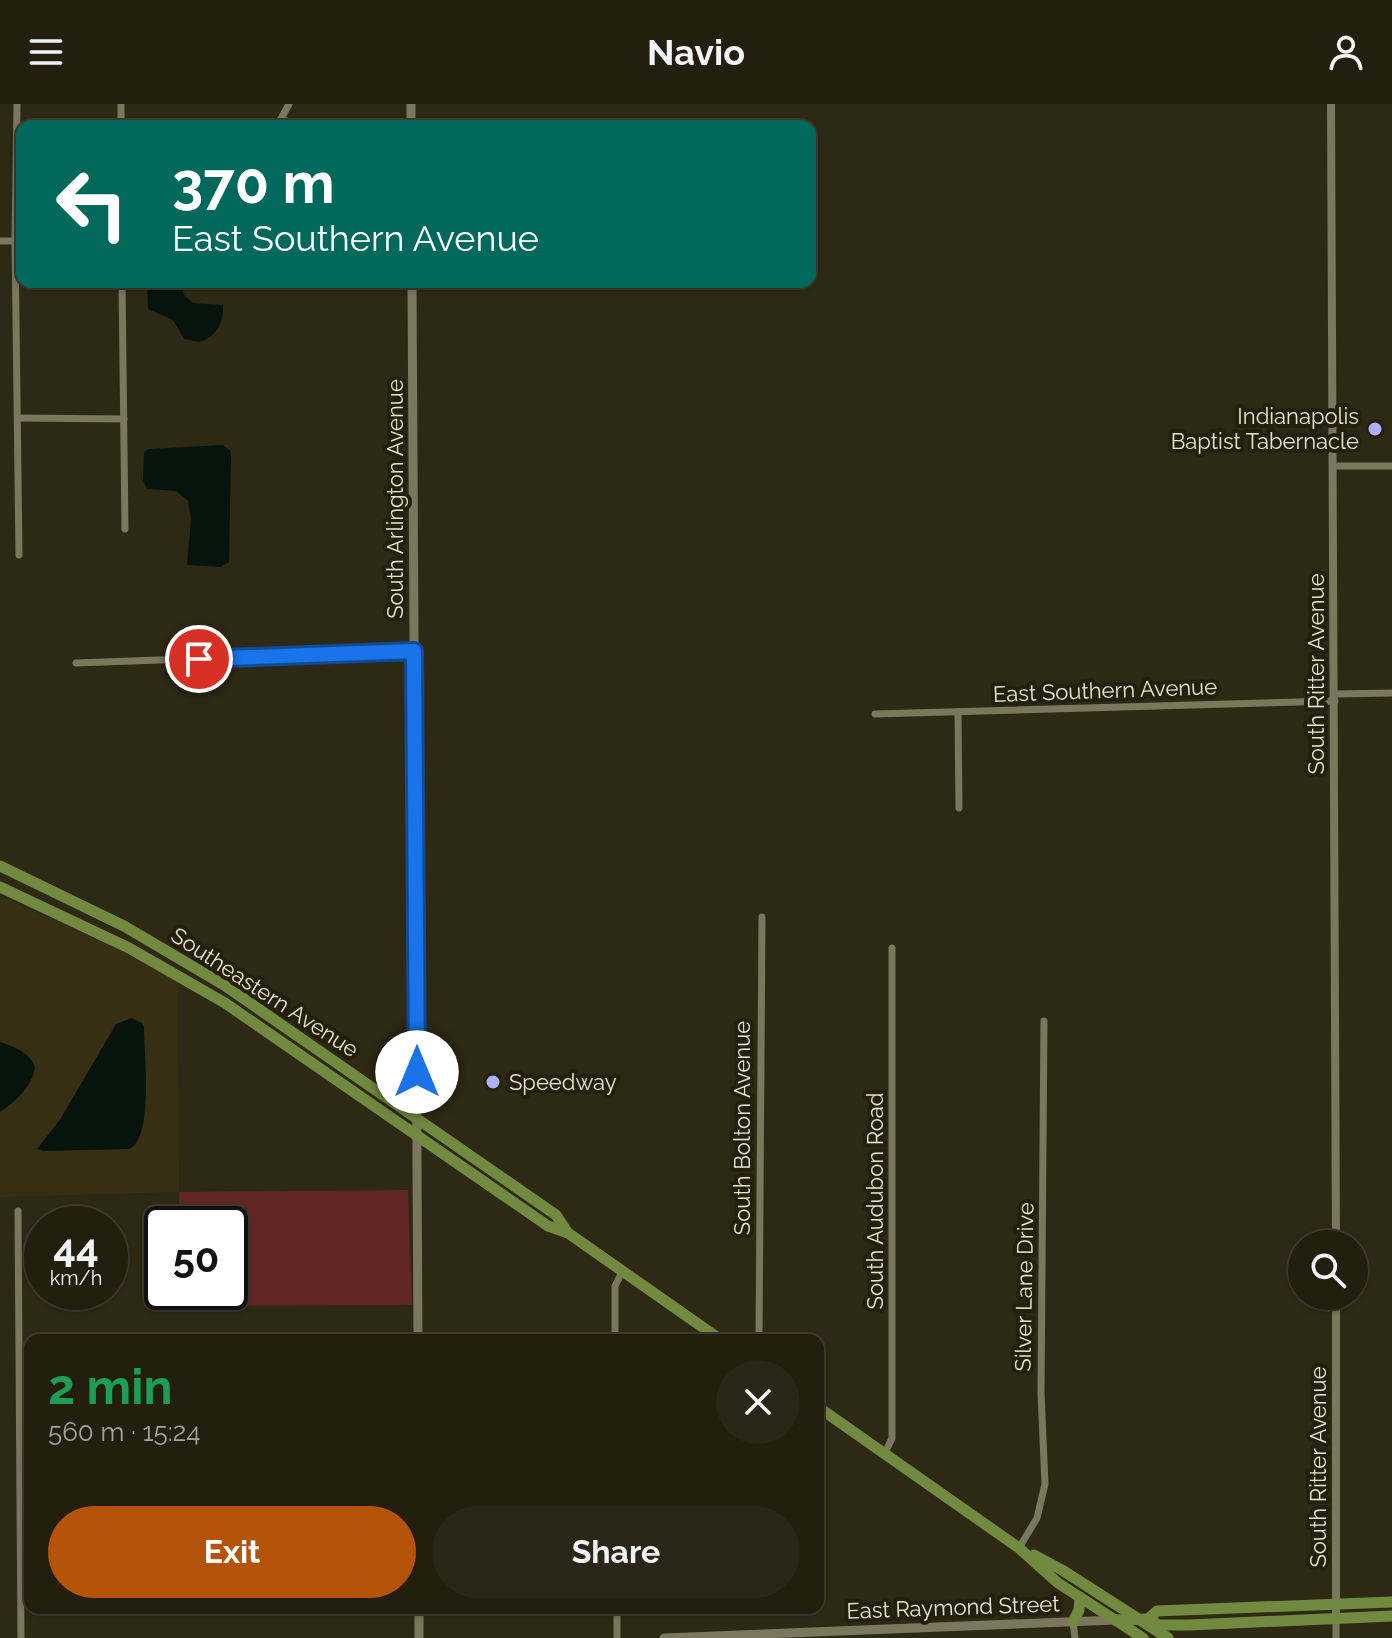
<!DOCTYPE html>
<html lang="en">
<head>
<meta charset="utf-8">
<style>
	:root { --surface:#221f0f; --page:#2a2718; --text:#f1f3f6; --muted:#a2a29e; --line:#3f3d2f; --accent:#b45309 }
	body { margin:0; font-family:Raleway,sans-serif; background:var(--page); color:var(--text); height:100vh; display:flex; flex-direction:column; font-size:30px; white-space:nowrap }
	* { box-sizing:border-box; margin:0 }
	p { font-size:26px; color:var(--muted) }
	.icon { flex:none; width:44px; height:44px; fill:none; stroke:currentColor; stroke-width:2; stroke-linecap:round; stroke-linejoin:round }
	.map { position:relative; flex:1; overflow:hidden }
	.panel { position:absolute; left:24px; top:1230px; width:800px; height:280px; display:flex; flex-direction:column; background:var(--surface); border-radius:16px; box-shadow:0 2px 6px #0004,0 0 0 2px var(--line) }
	.panel>* { flex:none }
	.hud { position:absolute; left:16px; top:16px; width:800px; height:168px; border-radius:16px; box-shadow:0 2px 6px #0004,0 0 0 2px var(--line); background:#00695c; color:#fff; overflow:hidden }
	.buttons { position:absolute; left:1288px; top:1126px; display:grid; gap:16px }
	.buttons a { display:grid; place-items:center; width:80px; height:80px; border-radius:50%; background:var(--surface); box-shadow:0 2px 6px #0004,0 0 0 2px var(--line); font-size:40px }
	.speed { position:absolute; left:24px; top:1102px; display:flex; gap:16px; font-size:40px; font-weight:700; text-align:center }
	.speed>* { display:grid; place-content:center; width:104px; height:104px; border-radius:50%; background:var(--surface); box-shadow:0 2px 6px #0004,0 0 0 2px var(--line); line-height:1 }
	.speed small { font-size:20px; font-weight:400 }
	.speed .limit { border:4px solid #111; border-radius:12px; background:#fff; color:#111 }
	.pin { position:absolute; display:grid; place-items:center; width:68px; height:68px; color:#fff; margin:-34px; border:4px solid #fff; border-radius:50%; box-shadow:0 2px 8px #0007 }
	.me { position:absolute; width:88px; margin:-44px; rotate:0deg; stroke-linejoin:round; filter:drop-shadow(0 0 6px #0008) }
	.turn { display:flex; align-items:center; gap:28px; height:168px; padding:0 24px; font-size:36px }
	.turn .icon { width:104px; height:104px; stroke-width:2.5 }
	.turn b { display:block; font-size:56px; line-height:68px }
	.round { display:grid; place-items:center; flex:none; width:84px; height:84px; border-radius:42px; background:var(--page) }
	.head { display:flex; align-items:center; justify-content:space-between; height:136px; padding:0 24px }
	h1 { font-size:48px; font-weight:700; line-height:60px; color:#1e9e55 }
	.button { display:flex; gap:16px; margin-top:auto; padding:16px 24px }
	.button a { flex:1; height:92px; border-radius:48px; background:var(--accent); color:#fff; font-size:32px; font-weight:700; line-height:92px; text-align:center }
	.button a+a { background:var(--page); color:var(--text) }
	header { display:flex; justify-content:space-between; align-items:center; height:104px; padding:0 24px; background:var(--surface); font-size:36px; font-weight:700 }
	.map>svg:first-child { display:block }
	.built { fill:#372f13 }
	.green { fill:#622724 }
	.water { fill:#07140e }
	.lines { fill:none; stroke-linecap:round; stroke-linejoin:round }
	.minor { stroke:#7c765f; stroke-width:7 }
	.tertiary { stroke:#7c765f; stroke-width:8 }
	.secondary { stroke:#7c765f; stroke-width:9 }
	.primary { stroke:#728940; stroke-width:11 }
	.route-casing { stroke:#114b97; stroke-width:20 }
	.route { stroke:#1a73e8; stroke-width:14 }
	.poi-dot { fill:#acaffb; stroke:#251f0b; stroke-width:3 }
	.labels { text-anchor:middle; stroke-width:8; stroke-linejoin:round; paint-order:stroke }
	.poi-label { font-size:22px; fill:#e5e2d5; stroke:#251f0b; text-anchor:end }
	.street-label { font-size:22px; fill:#e5e2d5; stroke:#251f0b }
</style>
</head>
<body>
<header><svg class="icon" aria-label="menu" viewBox="0 0 24 24"><path d="M4 6h16M4 12h16M4 18h16"/></svg>Navio<svg class="icon" aria-label="person" viewBox="0 0 24 24"><circle cx="12" cy="8" r="4"/><path d="M4 21q1-7 8-7t8 7"/></svg></header>
<div class="map">
<svg width="1392" height="1534" viewBox="0 0 1392 1534">
	<rect width="100%" height="100%" fill="#2e2914"/>
	<path class="built" d="M0,792L178,871L179,1088L0,1093Z"/>
	<path class="green" d="M408,1086L412,1201L180,1202V1188H230V1120H179V1088Z"/>
	<g class="water">
		<path d="M147,178H182L184,191L193,199L223,201C224,218 217,233 199,238L184,235L173,216L148,205Z"/>
		<path d="M223,341L230,346L231,351L229,458L221,463L187,461L191,415L188,397L176,387L147,385L143,376L144,348L149,345Z"/>
		<path d="M132,914L142,919L144,923C144,949 154,1032 130,1045L43,1047L37,1045L61,1014L116,920Z"/>
		<path d="M0,938C15,943 29,948 35,963C32,983 16,997 0,1008Z"/>
	</g>
	<g class="lines">
		<g class="minor">
			<path d="M17,0L15,137L19,451"/>
			<path d="M121,0V22"/>
			<path d="M283,15L294,22"/>
			<path d="M277,22L289,0"/>
			<path d="M0,137H22"/>
			<path d="M122,178L125,425"/>
			<path d="M18,314L124,315"/>
			<path d="M1333,362H1392"/>
			<path d="M76,559L414,547"/>
			<path d="M1335,590L1392,589"/>
			<path d="M958,608L959,704"/>
			<path d="M875,610L1335,597"/>
			<path d="M18,1107L21,1534"/>
			<path d="M615,1236V1182L622,1168"/>
			<path d="M759,1236L762,813"/>
			<path d="M885,1349L892,1334V844"/>
			<path d="M1019,1444L1037,1414L1045,1380L1041,1289L1044,917"/>
			<path d="M617,1504V1534"/>
			<path d="M1336,1514V1534"/>
			<path d="M1073,1518L1075,1534"/>
		</g>
		<g class="tertiary">
			<path d="M1331,0L1336,1140"/>
			<path d="M1336,1192V1514"/>
		</g>
		<g class="secondary">
			<path d="M411,0V22"/>
			<path d="M412,178L418,1236"/>
			<path d="M419,1504V1534"/>
			<path d="M664,1534L1115,1516"/>
		</g>
		<g class="primary">
			<path d="M0,762L124,822L224,881L556,1111L568,1129"/>
			<path d="M0,783L129,844L225,899L548,1122L568,1129L721,1236"/>
			<path d="M818,1303L1019,1444L1058,1479L1143,1534"/>
			<path d="M1034,1451L1062,1466L1168,1534"/>
			<path d="M1148,1515L1157,1507L1392,1498"/>
			<path d="M1115,1516L1148,1515L1159,1521H1189L1392,1512"/>
			<path d="M1073,1518L1079,1506L1080,1493"/>
		</g>
	</g>
	<g class="lines">
		<defs>
			<path id="route" d="M199,555L414,547L417,968"/>
		</defs>
		<use href="#route" class="route-casing"/>
		<use href="#route" class="route"/>
	</g>
	<g class="poi-dot">
		<circle cx="1375" cy="325" r="8"/>
		<circle cx="493" cy="978" r="8"/>
	</g>
	<g class="labels">
		<g class="poi-label">
			<text x="1359" y="320">Indianapolis<tspan x="1359" dy="25">Baptist Tabernacle</tspan></text>
			<text x="509" y="986" text-anchor="start">Speedway</text>
		</g>
		<g class="street-label">
			<text transform="translate(395 395) rotate(-90)" y="8">South Arlington Avenue</text>
			<text transform="translate(1316 570) rotate(-90)" y="8">South Ritter Avenue</text>
			<text transform="translate(1105 586) rotate(-2)" y="8">East Southern Avenue</text>
			<text transform="translate(265 888) rotate(33)" y="8">Southeastern Avenue</text>
			<text transform="translate(742 1024) rotate(-90)" y="8">South Bolton Avenue</text>
			<text transform="translate(875 1097) rotate(-90)" y="8">South Audubon Road</text>
			<text transform="translate(1024 1183) rotate(-89)" y="8">Silver Lane Drive</text>
			<text transform="translate(1318 1363) rotate(-90)" y="8">South Ritter Avenue</text>
			<text transform="translate(953 1503) rotate(-2)" y="8">East Raymond Street</text>
		</g>
	</g>
</svg>
<div class="buttons">
<a><svg class="icon" aria-label="search" viewBox="0 0 24 24"><circle cx="10" cy="10" r="6"/><path d="M15 15l6 6"/></svg></a>
</div>
<div class="speed"><div>44<small>km/h</small></div><div class="limit">50</div></div>
<div class="pin" style="left:199px;top:555px;background:#d93025"><svg class="icon" aria-label="arrive" viewBox="0 0 24 24"><path d="M6 21V4h12l-3 4 3 4H6"/></svg></div>
<svg class="me" style="left:417px;top:968px" viewBox="-20 -20 40 40"><circle r="19" fill="#fff"/><path d="M0-13L10 11 0 6-10 11z" fill="#1a73e8"/></svg>
<div class="hud">
<div class="turn"><svg class="icon" aria-label="left" viewBox="0 0 24 24"><path d="M17 20v-9H6M10 6l-5 5 5 5"/></svg><div><b>370 m</b>East Southern Avenue</div></div>
</div>
<section class="panel">
<div class="head"><div><h1>2 min</h1><p>560 m · 15:24</p></div><a class="round"><svg class="icon" aria-label="close" viewBox="0 0 24 24"><path d="M6 6l12 12M18 6L6 18"/></svg></a></div>
<div class="button"><a>Exit</a><a>Share</a></div>
</section>
</div>
</body>
</html>
